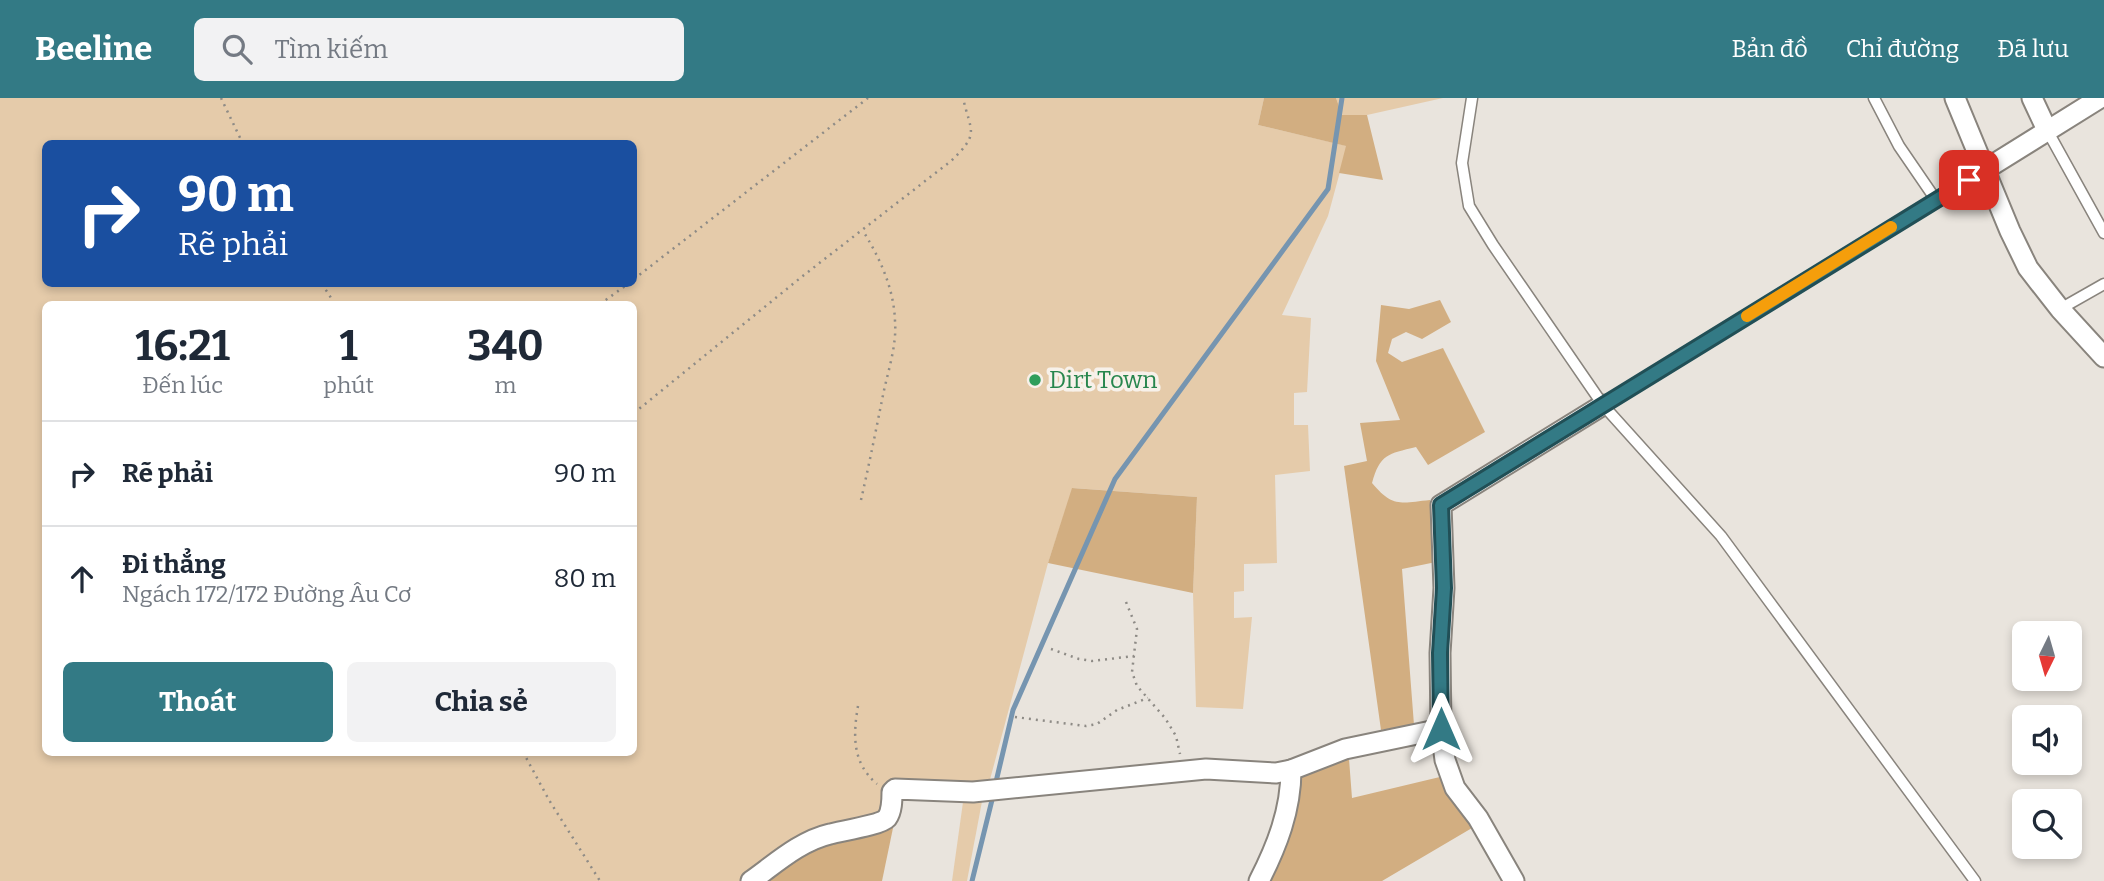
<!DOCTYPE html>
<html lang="vi">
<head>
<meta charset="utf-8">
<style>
	:root { --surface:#fff; --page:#f2f2f3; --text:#1f2937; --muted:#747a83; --line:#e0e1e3; --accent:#337a85 }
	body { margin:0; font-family:Bitter,serif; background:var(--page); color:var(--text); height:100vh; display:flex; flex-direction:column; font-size:26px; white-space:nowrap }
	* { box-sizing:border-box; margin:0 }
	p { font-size:23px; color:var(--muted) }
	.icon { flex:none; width:38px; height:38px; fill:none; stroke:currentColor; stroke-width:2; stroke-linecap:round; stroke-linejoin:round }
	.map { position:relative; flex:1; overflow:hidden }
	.side { position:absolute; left:42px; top:203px; width:595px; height:455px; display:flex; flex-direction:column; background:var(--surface); border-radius:10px; box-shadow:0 4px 10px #0003 }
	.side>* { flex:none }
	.banner { position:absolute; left:42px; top:42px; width:595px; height:147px; border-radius:10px; box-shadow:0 4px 10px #0003; background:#1a4fa0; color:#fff; overflow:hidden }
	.needle { width:46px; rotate:185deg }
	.controls { position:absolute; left:2012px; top:523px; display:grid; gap:14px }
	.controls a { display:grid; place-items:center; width:70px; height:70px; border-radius:10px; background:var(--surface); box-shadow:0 4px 10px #0003; font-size:35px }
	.pin { position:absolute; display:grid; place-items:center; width:60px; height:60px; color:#fff; margin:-30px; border-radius:14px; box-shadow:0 4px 10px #0006 }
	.me { position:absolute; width:77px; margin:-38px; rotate:0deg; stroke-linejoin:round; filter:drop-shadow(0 0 5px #0008) }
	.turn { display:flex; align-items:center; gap:24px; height:147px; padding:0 21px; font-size:32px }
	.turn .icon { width:91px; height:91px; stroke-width:2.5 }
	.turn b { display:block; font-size:49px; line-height:60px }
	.eta { display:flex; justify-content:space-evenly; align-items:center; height:119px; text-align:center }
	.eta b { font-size:42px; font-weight:700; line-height:49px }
	.cta { display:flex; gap:14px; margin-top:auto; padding:14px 21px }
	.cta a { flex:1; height:80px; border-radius:10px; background:var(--accent); color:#fff; font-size:28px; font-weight:700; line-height:80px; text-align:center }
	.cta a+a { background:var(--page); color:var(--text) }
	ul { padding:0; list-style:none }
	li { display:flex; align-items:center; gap:21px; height:105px; padding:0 21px; border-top:2px solid var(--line) }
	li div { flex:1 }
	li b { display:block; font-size:26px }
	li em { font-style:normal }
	header { display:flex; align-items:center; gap:42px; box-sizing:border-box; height:98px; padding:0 35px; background:var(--accent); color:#fff }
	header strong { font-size:33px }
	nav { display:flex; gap:38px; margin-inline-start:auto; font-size:24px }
	.search { width:490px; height:63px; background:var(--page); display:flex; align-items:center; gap:18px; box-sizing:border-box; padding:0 24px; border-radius:10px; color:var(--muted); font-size:26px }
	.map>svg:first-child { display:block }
	.green { fill:#e5cbaa; fill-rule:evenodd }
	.forest { fill:#d2ae81 }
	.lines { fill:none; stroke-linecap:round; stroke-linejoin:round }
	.stream { stroke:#7695b0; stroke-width:5 }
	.service-casing { stroke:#89847d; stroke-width:13 }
	.minor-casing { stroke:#89847d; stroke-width:23 }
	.path { stroke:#8e8b86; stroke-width:2.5; stroke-dasharray:2 5; stroke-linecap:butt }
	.service { stroke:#fff; stroke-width:10 }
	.minor { stroke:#fff; stroke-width:19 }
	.route-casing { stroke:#214f56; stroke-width:18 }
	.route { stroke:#337a85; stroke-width:12 }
	.slow { stroke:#f59e0b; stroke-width:12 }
	.leisure-dot { fill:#2e9e5b; stroke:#f7f1ea; stroke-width:2.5 }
	.labels { text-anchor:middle; stroke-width:7; stroke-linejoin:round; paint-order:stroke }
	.leisure-label { font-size:24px; fill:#27864d; stroke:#f7f1ea; text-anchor:start }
</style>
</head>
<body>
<header>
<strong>Beeline</strong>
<div class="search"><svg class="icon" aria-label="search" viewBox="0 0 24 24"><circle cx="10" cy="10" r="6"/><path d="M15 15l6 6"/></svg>Tìm kiếm</div>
<nav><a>Bản đồ</a><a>Chỉ đường</a><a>Đã lưu</a></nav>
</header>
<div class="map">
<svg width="2104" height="783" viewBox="0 0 2104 783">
	<rect width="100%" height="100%" fill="#e9e4dd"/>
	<g class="green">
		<path d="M0,0H1264L1258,27L1347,48L1328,118L1282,217L1311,220L1307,294L1294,295V327H1308L1310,373L1275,377L1277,465L1244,466V493L1234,494V520L1252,519L1243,611L1196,609L1193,495L1197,399L1073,390L1048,465L988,689L901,688L893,730H873L767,775L770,783H0ZM46,46H634V186H46ZM46,206H634V654H46Z"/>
		<path d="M1336,0H1443L1367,17H1342Z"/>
		<path d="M964,697L983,698L967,783H952Z"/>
	</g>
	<g class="forest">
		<path d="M1264,0H1336L1342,17H1367L1383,82L1339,75L1346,48L1258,27Z"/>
		<path d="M1440,202L1451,224L1422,241L1406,234L1392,241L1388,255L1402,264L1443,250L1485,334L1428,367L1416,349C1388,356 1380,356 1372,385C1393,410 1401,405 1430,402L1436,464L1402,471L1414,627L1381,632L1344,368L1367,363L1360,325L1400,322L1376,263L1381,207L1409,211Z"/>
		<path d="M1072,390L1197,399L1193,495L1048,465Z"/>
		<path d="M1349,661L1352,700L1444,678L1457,708L1472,730L1382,783H1263L1298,678Z"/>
		<path d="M873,730H893L882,783H770L767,775L808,748Z"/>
	</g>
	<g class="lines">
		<g class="stream">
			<path d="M995,688L1013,612L1115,381L1328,91L1342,0"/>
			<path d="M972,783L993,698"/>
		</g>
		<defs>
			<g id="service">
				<path d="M1472,0L1462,65L1469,108L1493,147L1603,307L1721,438L1975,783"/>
				<path d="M1874,0L1899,48L1936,102"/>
				<path d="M2047,32L2104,135"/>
				<path d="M2060,211L2104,186"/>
				<path d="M1603,307L1986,71"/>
			</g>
			<g id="minor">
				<path d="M1955,0L2010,133L2028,170L2060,211L2104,259"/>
				<path d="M2032,0L2047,32"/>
				<path d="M1986,71L2100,0"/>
				<path d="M751,783C775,766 800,743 830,736C841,733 881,727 887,720C892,713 892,702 892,694L895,691L973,694L1206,671L1276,675L1291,672"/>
				<path d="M1259,783C1277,748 1291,712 1291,672L1345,651L1441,631"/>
				<path d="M1514,783L1478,720L1455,690L1445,662L1441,631L1440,555L1444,490L1441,407L1603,307"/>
			</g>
		</defs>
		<use href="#service" class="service-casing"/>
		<use href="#minor" class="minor-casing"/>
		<g class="path">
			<path d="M221,0L243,46"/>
			<path d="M634,181L868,0"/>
			<path d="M322,186L335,206"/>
			<path d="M600,206L628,186"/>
			<path d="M634,315L804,177L951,63C980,35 971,35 963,0"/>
			<path d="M861,402C869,367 876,332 883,297C888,273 897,247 895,223C894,191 880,160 863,133"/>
			<path d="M1126,504L1137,531L1132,574L1137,588L1165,620L1176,638L1180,656"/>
			<path d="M1051,551L1079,561L1092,563L1134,558"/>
			<path d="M858,608C853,637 852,665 877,686"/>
			<path d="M1015,619L1086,628L1097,626L1117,612L1148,600"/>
			<path d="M523,654L549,702L600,783"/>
		</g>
		<use href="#service" class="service"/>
		<use href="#minor" class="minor"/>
	</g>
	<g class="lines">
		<defs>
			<path id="route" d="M1441,631L1440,555L1444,490L1441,407L1969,82"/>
		</defs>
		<use href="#route" class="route-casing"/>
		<use href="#route" class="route"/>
		<path class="slow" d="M1747,218L1891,129"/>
	</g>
	<circle class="leisure-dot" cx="1035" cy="282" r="7"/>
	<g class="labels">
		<g class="leisure-label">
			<text x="1049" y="290">Dirt Town</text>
		</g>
	</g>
</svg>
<div class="controls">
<a><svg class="needle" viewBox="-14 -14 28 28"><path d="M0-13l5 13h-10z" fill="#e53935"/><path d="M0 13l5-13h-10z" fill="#747a83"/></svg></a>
<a><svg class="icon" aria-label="sound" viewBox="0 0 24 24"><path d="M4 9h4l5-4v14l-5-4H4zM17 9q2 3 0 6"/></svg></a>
<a><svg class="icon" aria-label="search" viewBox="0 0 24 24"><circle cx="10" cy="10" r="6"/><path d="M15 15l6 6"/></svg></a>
</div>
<div class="pin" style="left:1969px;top:82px;background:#d93025"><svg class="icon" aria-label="arrive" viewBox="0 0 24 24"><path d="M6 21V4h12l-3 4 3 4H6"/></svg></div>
<svg class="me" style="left:1441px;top:631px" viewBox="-20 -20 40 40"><path d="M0-17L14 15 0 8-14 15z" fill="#337a85" stroke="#fff" stroke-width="4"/></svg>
<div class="banner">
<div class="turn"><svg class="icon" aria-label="right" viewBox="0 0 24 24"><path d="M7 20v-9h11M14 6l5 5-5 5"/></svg><div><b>90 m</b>Rẽ phải</div></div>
</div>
<section class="side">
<div class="eta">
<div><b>16:21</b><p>Đến lúc</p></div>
<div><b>1</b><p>phút</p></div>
<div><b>340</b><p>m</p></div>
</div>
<ul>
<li><svg class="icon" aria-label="right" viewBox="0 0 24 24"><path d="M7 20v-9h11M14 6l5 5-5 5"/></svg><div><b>Rẽ phải</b></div><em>90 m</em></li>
<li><svg class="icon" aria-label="ahead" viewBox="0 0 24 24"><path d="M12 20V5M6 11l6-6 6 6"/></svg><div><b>Đi thẳng</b><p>Ngách 172/172 Đường Âu Cơ</p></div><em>80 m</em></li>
</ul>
<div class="cta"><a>Thoát</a><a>Chia sẻ</a></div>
</section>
</div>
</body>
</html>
